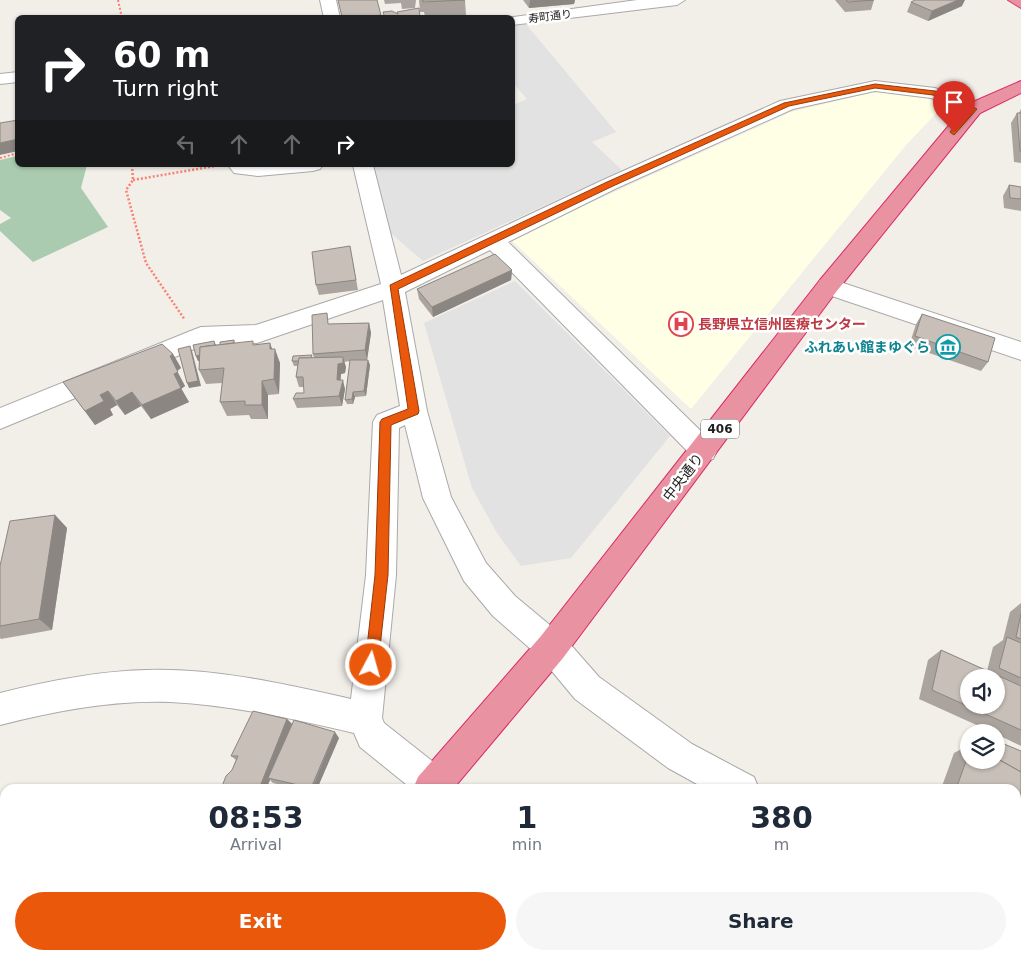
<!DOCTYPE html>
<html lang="en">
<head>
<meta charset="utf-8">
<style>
	:root { --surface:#fff; --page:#f6f6f7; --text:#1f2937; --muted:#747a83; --accent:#ea580c }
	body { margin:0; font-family:"DejaVu Sans","Noto Sans JP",sans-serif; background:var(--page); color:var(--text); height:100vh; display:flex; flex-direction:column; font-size:19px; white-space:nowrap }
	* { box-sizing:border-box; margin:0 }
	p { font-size:16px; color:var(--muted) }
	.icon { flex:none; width:28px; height:28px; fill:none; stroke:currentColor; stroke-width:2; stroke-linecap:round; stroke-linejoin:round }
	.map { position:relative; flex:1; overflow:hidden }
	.details { position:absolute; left:0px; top:784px; width:1021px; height:176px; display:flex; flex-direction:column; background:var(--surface); border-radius:15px 15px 0 0; box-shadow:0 1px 4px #0004 }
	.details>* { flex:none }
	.top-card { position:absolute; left:15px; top:15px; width:500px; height:152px; border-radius:8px; box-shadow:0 1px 4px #0004; background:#202124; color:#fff; overflow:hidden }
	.fabs { position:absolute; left:960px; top:669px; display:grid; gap:10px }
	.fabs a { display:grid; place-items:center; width:45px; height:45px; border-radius:50%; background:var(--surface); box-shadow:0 1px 4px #0004; font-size:25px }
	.pin { position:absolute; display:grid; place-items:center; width:42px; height:42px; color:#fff; margin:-51px -21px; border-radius:50% 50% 50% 0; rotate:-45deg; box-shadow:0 0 5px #0007 }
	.pin .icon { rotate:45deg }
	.me { position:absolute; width:55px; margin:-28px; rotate:6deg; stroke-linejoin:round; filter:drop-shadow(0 0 4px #0008) }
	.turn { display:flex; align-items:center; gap:18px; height:105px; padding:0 15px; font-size:22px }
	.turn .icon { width:65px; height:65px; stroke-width:2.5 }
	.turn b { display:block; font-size:35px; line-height:42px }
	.lanes { display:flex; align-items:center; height:48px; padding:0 15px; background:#0003; justify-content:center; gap:25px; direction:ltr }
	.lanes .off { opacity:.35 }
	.eta { display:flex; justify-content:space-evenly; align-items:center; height:85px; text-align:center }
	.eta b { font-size:30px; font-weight:800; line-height:35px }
	.button { display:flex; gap:10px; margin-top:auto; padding:10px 15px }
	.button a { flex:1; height:58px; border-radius:30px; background:var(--accent); color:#fff; font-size:20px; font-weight:800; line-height:58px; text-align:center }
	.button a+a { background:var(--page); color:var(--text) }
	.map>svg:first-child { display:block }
	.education { fill:#ffffe5 }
	.cemetery { fill:#aacbaf }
	.parking { fill:#e2e2e2 }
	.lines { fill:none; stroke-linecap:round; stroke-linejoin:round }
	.minor-casing { stroke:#a9a9a9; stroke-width:2 }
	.highway-casing { stroke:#dc2a67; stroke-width:2 }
	.path-far1 { stroke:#fa8072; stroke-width:2; stroke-dasharray:2 2; stroke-linecap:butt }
	.path { stroke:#fa8072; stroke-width:2.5; stroke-dasharray:2 2; stroke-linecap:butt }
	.minor { fill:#fff; fill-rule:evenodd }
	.highway { fill:#e892a2; fill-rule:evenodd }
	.wall { fill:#aba49e }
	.shaded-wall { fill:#8b8681 }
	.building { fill:#c7bfb8; stroke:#8b8681; fill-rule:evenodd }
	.route { fill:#ea580c; stroke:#983908 }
	.labels { text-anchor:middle; stroke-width:5; stroke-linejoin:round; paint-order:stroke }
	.far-street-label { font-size:11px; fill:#222; stroke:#fff }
	.shield { fill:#fff; stroke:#646464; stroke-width:1 }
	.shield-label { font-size:12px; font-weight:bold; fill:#222 }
	.health-label { font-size:14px; font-weight:bold; fill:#be3a42; stroke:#fff; text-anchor:start }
	.culture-label { font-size:14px; font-weight:bold; fill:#0d838f; stroke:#fff; text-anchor:end }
	.street-label { font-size:14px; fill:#222; stroke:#fff }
</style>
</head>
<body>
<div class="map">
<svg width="1021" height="959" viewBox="0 0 1021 959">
	<rect width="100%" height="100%" fill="#f2efe9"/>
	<path class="education" d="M877,91L920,94L946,103L906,145L691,409L510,239L791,112Z"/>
	<path class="cemetery" d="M17,156L18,165H87L81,188L108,227L33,262L0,231V224L11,218L0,210V160Z"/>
	<g class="parking">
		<path d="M526,24L616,132L592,142L622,170L423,261L387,230L372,165H512L513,105L527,99L513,83V26Z"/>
		<path d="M515,281L670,436L571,558L521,566L497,533L472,488L424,323Z"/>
	</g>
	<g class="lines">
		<defs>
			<g id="minor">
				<path d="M320,0H336L340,18H324Z"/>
				<path d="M637,0H685L677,5L512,25V18H506Z"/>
				<path d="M18,72V82L0,84V74Z"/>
				<path d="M875,81L935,88L980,105L982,109L980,113L973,115L931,98L875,91L793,109L617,188L508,242L713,443L717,451L713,459L704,462L695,459L490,250L405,292L427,411L451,497L486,563L515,596L563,636L599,677L692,744L754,777L759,789H706L668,768L575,699L541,658L493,616L464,581L423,498L405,425L399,428L396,575L382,718L384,723L446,772L451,784L449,789H412L360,747L354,733C294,719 232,705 170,702C112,700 55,711 0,725V693C48,681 97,671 147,670C215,668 285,684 351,699L366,575L373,422L377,415L400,406L383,300L257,343L204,345L0,429V408L193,330L201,327L256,325L381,284L353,165H373L401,275L603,180L780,101Z"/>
				<path d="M228,165H323L320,169L313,171L258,176L234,173Z"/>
				<path d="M828,278L1021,342V360L820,292L817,286L820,280Z"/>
				<path d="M1021,884V935L1016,937V886Z"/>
				<path d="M0,913L5,915V953L0,951Z"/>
				<path d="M1016,940L1021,944V959H985L986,955H1016Z"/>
				<path d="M40,955H89L91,959H42Z"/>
			</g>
			<g id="highway">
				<path d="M1008,0H1021V8Z"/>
				<path d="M1021,81V93L980,113L836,292L563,658L453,789H413L418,777L541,636L820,280L966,105Z"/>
				<path d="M274,955H315L313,959H272Z"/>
			</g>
		</defs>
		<use href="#minor" class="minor-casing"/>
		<use href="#highway" class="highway-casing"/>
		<g class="path-far1">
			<path d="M118,0L122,18"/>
			<path d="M0,158L18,153"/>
		</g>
		<g class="path">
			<path d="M132,165L133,180L126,190L146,263L185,320"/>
			<path d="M133,180L215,166"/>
		</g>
		<use href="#minor" class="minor"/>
		<use href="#highway" class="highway"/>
	</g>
	<g class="wall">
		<path d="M384,0H416L415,8L402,9L401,3L385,4Z"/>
		<path d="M419,0H465L466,15L425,16L424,12H420Z"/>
		<path d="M523,0H575L574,4L529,8Z"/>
		<path d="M835,0H874L871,10L845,12Z"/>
		<path d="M911,2L962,6L928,21L907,12Z"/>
		<path d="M1021,109V163L1014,162L1011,123L1017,113H1019Z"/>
		<path d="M1009,185L1021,187V211L1004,208L1003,196Z"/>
		<path d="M350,246L358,290L319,295L316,285Z"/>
		<path d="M512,270L511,280L433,317L419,299L417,289Z"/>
		<path d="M922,314L988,362L981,371L909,346L916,324Z"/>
		<path d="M369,323L371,333L367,360H368L370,365L366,396L355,397L353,404H347L345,400L350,361L344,362L346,367L345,373L341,374L340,380L345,389L342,406L297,408L293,399L304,393V387H299L296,377L298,366H294L292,361L312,355V358H314L313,354L330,324Z"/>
		<path d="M234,340L235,343L254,345L270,343L272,349L280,363L279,394L268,395V419H251L249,415L227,416L220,402L222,383L206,384L199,370V361H198L196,356L214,341L216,345H220Z"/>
		<path d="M173,354L181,368L177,371L185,386L181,389L189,402L151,419L141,406L125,415L117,405L110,409L113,415L95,425L63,382Z"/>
		<path d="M55,515L67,528L52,630L1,639L0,638V566Z"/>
		<path d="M1021,603V746L996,734V732H992L919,699L928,660L941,650L987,671L993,647L1003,640L1010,612Z"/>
		<path d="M287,719L292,724L339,738L317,789H298L273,783L270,780L266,789H221L232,770L236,760L231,756Z"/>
		<path d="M1004,744L1016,789H941L954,753L969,745V760H996V756L999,746Z"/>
		<path d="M704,955H984L983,959H706Z"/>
	</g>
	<g class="shaded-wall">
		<path d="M530,0H575L574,4L529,8Z"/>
		<path d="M958,0H965L962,6L928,21L932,11Z"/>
		<path d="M381,15L382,18H358Z"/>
		<path d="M18,139V151L0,155V143Z"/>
		<path d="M512,270L511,280L433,317L432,307Z"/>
		<path d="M369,323L371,333L367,360L365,350Z"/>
		<path d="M214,341L219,355L198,361L196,356Z"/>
		<path d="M270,343L275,357V349L280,363L279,394L274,379Z"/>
		<path d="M190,346L192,351L201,386L189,388L187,383Z"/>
		<path d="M173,354L181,368L177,371L185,386L181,389L174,374L170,356Z"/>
		<path d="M343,357L346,367L345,373L341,374L340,389L337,380L338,364Z"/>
		<path d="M368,360L370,365L366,396L364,391Z"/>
		<path d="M343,380L345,389L342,406L339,396Z"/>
		<path d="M262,381L268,395V419L262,405Z"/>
		<path d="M181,388L189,402L151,419L142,405Z"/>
		<path d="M108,391L117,405L110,409L113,415L95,425L85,411L100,395Z"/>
		<path d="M132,392L141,406L125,415L116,401Z"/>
		<path d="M353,392L355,397L353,404L352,399Z"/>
		<path d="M55,515L67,528L52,630L39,619Z"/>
		<path d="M287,719L292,724L268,778L270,780L266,789H259Z"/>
		<path d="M335,732L339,738L317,789H312Z"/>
		<path d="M181,955H190L188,959H179Z"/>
	</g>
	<g class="building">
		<path d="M338,0H377L381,15L358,18H343L342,17Z"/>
		<path d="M423,0H465L423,2Z"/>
		<path d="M846,0H874L848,2Z"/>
		<path d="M915,0H958L932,11L911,2Z"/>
		<path d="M419,8L420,17L399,18L398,15L391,18H385L383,12L392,11L398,14L397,12Z"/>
		<path d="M1017,113H1021V151H1020Z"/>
		<path d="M18,120V139L0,143V123Z"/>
		<path d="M1009,185L1021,187V199L1010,198Z"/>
		<path d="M350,246L356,280L316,285L312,252Z"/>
		<path d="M495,254L512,270L432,307L417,289Z"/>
		<path d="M327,313L328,324L369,323L365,350L313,354L312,315Z"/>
		<path d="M922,314L995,338L988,362L915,336Z"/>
		<path d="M234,340V343L220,345V342Z"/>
		<path d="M214,341L215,345L200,347V355L196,356L193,345Z"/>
		<path d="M253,341V345L270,343V349H275L274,379L262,381V405H245V401L220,402L224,368L199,370L200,347Z"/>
		<path d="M162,344L173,354L170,356L178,372L174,374L181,388L142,405L132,392L116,401L108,391L100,395L104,401L85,411L63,382Z"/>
		<path d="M190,346L198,381L187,383L178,349Z"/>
		<path d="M312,355L311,358H299V361H292L293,356Z"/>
		<path d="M343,357V363L338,364L337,380H343L339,396L293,399L296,393H304L303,377H296L299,358Z"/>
		<path d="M350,360H368L364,391L353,392L352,399L345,400Z"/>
		<path d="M55,515L39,619L0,626V566L10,521Z"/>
		<path d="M1021,614V639L1016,637Z"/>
		<path d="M1007,637L1021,643V678L999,668Z"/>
		<path d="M941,650L1021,686V730L932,690ZM969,678H996V705H969Z"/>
		<path d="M253,711L287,719L259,789H221L226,776L232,770L238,756H231Z"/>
		<path d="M294,720L335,732L311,788L268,778Z"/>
		<path d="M1004,744L1021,751V772L1000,760Z"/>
		<path d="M969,753V760H996V758L1021,772V862L1016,875V789H956Z"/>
		<path d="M120,955H181L179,959H117Z"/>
		<path d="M714,955H984L983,959H716Z"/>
	</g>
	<path class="route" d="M875,84L935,91L977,109L954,135L950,132L968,110L933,95L875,88L789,106L613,186L398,289L419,411L418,414L391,425L388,575L378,665L376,670L371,671L367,670L365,665L375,575L380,422L382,419L408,409L390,285L607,182L784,103Z"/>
	<defs>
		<symbol id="hospital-ring" viewBox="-11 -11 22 22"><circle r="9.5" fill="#fff" stroke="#e0444e" stroke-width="1.5"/><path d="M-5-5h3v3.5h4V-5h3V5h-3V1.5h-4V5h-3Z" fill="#e0444e"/></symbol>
		<symbol id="museum-ring" viewBox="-11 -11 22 22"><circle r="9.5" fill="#fff" stroke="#0f9aa8" stroke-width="1.5"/><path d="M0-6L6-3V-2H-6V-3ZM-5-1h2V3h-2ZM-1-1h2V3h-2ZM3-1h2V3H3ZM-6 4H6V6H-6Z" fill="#0f9aa8"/></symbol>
	</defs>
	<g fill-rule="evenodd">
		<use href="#hospital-ring" x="667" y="310" width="28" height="28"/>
		<use href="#museum-ring" x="934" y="333" width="28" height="28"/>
	</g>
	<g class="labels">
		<g class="far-street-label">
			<text transform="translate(550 16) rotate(-7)" y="4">寿町通り</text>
		</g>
		<rect class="shield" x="701" y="419.5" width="38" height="19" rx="4"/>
		<g class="shield-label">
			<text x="720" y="433">406</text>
		</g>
		<g class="health-label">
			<text x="698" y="329">長野県立信州医療センター</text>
		</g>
		<g class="culture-label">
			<text x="930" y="352">ふれあい館まゆぐら</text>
		</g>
		<g class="street-label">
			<text transform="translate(683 477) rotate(-52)" y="5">中央通り</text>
		</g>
	</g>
</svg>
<div class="fabs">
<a><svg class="icon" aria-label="sound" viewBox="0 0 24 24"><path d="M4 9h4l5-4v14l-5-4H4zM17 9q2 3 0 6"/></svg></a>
<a><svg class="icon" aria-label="layers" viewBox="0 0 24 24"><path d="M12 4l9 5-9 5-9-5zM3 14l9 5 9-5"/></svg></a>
</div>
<div class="pin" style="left:954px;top:132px;background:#d93025"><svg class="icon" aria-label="arrive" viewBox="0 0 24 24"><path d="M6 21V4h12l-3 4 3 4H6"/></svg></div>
<svg class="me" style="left:371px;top:665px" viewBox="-20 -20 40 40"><circle r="17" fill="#ea580c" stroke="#fff" stroke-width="3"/><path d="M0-11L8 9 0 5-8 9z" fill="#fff"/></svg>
<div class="top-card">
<div class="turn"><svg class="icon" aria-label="right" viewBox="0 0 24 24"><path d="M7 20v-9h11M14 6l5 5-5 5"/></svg><div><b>60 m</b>Turn right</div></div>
<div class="lanes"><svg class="icon off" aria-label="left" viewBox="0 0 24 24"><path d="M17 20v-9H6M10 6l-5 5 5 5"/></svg><svg class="icon off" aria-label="ahead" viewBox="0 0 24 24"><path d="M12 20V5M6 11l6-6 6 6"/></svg><svg class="icon off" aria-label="ahead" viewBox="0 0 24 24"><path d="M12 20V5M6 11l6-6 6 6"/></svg><svg class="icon" aria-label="right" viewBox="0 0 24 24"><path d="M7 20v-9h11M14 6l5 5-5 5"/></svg></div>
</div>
<section class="details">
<div class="eta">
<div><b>08:53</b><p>Arrival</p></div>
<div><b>1</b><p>min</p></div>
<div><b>380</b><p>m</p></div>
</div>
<div class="button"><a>Exit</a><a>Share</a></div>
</section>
</div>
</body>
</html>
